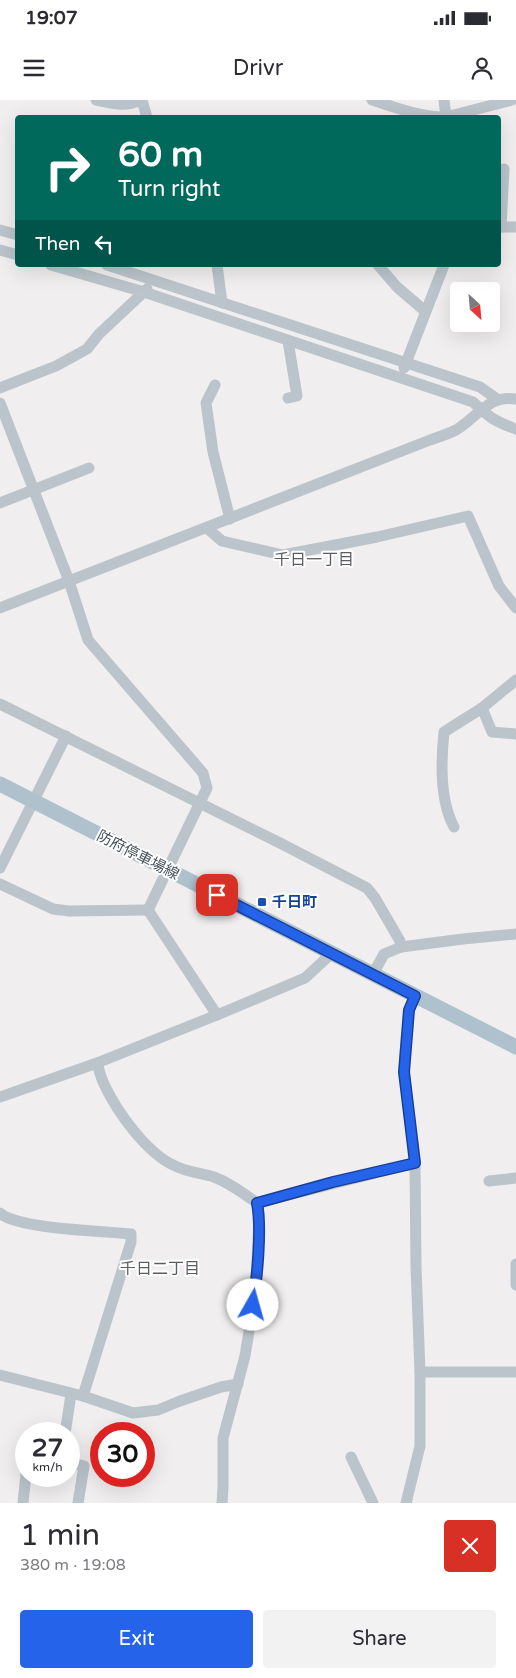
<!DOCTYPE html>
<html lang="en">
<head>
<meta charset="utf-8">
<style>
	:root { --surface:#fff; --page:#f2f2f3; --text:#2b2b33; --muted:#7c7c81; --accent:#2563eb }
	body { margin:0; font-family:"Varela Round","Noto Sans JP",sans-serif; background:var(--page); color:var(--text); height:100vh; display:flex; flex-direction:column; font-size:19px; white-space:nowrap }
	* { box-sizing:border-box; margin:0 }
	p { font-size:16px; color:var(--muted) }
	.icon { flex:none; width:28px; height:28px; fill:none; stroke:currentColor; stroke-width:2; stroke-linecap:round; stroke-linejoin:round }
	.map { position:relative; height:1403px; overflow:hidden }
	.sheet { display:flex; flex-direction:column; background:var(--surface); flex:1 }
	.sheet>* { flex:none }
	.top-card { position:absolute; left:15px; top:15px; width:486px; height:152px; border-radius:5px; box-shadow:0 5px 20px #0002; background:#00695c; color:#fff; overflow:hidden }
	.needle { width:32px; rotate:154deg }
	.controls { position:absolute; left:450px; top:182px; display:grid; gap:10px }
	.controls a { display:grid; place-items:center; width:50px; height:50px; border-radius:5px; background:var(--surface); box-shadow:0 5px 20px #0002; font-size:25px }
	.speed { position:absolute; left:15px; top:1322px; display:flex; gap:10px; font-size:25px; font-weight:700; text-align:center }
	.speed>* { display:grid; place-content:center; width:65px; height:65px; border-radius:50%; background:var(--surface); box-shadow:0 5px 20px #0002; line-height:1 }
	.speed small { font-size:12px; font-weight:400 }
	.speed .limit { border:8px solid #d22; background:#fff; color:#111 }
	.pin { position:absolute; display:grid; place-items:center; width:42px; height:42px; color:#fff; margin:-21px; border-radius:10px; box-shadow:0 2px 8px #0006 }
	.me { position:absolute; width:55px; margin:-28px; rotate:7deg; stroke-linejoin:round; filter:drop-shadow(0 0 4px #0008) }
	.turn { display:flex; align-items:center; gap:18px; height:105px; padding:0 20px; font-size:22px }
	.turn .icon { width:65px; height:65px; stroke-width:2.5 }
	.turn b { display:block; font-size:35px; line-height:42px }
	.then { display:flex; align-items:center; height:48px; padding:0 20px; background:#0003; gap:10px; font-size:19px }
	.round { display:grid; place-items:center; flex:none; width:52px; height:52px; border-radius:5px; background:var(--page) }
	.head { display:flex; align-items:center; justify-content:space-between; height:85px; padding:0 20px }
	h1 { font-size:30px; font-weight:600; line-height:38px }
	.cta { display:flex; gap:10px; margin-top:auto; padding:10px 20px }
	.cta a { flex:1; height:58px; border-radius:5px; background:var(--accent); color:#fff; font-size:20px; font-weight:600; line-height:58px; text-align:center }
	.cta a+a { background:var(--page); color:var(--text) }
	.status { display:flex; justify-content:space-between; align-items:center; height:35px; padding:0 25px; background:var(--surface); direction:ltr }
	.status svg { height:14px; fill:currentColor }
	header { display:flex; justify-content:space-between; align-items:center; height:65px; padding:0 20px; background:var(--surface); font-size:22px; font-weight:600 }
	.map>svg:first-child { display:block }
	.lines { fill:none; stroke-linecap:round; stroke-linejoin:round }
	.minor { stroke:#bac4ca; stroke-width:11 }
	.major { stroke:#aec1cc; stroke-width:15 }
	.route-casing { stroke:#184099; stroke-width:12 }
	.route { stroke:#2563eb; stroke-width:9 }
	.transit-dot { fill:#1a4fb4; stroke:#fff; stroke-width:2 }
	.labels { text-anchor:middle; stroke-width:4; stroke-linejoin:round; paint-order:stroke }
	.street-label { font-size:15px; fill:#47535a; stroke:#fff }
	.transit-label { font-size:15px; font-weight:bold; fill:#164399; stroke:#fff; text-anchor:start }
	.neighbourhood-label { font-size:16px; fill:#5b5f62; stroke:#fff }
</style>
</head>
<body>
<div class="status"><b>19:07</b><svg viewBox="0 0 49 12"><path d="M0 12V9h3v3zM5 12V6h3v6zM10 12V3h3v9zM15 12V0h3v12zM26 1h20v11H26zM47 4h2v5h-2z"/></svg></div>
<header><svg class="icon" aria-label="menu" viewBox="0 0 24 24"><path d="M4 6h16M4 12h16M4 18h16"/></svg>Drivr<svg class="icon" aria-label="person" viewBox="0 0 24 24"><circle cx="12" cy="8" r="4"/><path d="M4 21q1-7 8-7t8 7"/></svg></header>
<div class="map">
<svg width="516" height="1403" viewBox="0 0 516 1403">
	<rect width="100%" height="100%" fill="#f0eeee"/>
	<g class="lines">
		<g class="minor">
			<path d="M96,0C112,3 124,8 140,0"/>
			<path d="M142,0L147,18"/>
			<path d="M372,0C395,7 422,18 446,17L512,0"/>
			<path d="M444,0L446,17"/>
			<path d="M499,127H516"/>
			<path d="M501,127L504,69"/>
			<path d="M0,130L18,135"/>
			<path d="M0,150L18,155"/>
			<path d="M51,165L144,192L473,302C490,318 494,321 516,329"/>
			<path d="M107,165L480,287L497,299"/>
			<path d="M217,165L222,203"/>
			<path d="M378,165L397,187L425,211"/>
			<path d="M288,241L297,296L288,298"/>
			<path d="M404,268L444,165"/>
			<path d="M215,285L206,303L213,352L230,419"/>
			<path d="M0,288L56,266L87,249L99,234L147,189"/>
			<path d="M0,303L69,481L88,540L203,673L207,688L148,810"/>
			<path d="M0,403L89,368"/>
			<path d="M207,428L222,441L283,455L377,437L468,416L499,486L516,508"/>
			<path d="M0,508L430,340C439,337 448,334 456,330C478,317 487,295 516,299"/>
			<path d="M0,604L280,743L367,788L375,798L400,841L401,847"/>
			<path d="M482,608L492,632L516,634"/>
			<path d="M454,727C440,701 441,660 444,632L482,608L516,580"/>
			<path d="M0,768L66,636"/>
			<path d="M0,784L53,809L69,811L148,810"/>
			<path d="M148,810L217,915"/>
			<path d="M373,874L384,854L401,847L463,839L516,834"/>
			<path d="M97,963C99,970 101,978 104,984C117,1012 146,1052 173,1065C186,1072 200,1073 214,1077C230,1083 243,1093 257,1103L259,1115L256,1188L245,1256L223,1338V1388L222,1403"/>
			<path d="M0,997L97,963L217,915L305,878L332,853"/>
			<path d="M489,1081L516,1078"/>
			<path d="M257,1103L415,1063"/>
			<path d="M0,1113C16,1129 105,1131 131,1134V1142L83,1296"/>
			<path d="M516,1164V1185"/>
			<path d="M420,1272H516"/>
			<path d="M0,1275L83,1296L133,1313L158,1310L180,1301L221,1287L238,1284"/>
			<path d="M65,1334L71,1294"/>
			<path d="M351,1357L373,1403"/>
			<path d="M69,1362L84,1366L78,1403"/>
			<path d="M23,1403L26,1374"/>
			<path d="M406,1403L420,1346V1272L416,1167L415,1063L404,972L409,910L415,896"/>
		</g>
		<path class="major" d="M0,684L516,947"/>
	</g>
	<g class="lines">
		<defs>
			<path id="route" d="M217,795L415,896L409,910L404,972L415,1063L333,1082L257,1103C262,1129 257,1178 253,1205"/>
		</defs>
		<use href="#route" class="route-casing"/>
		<use href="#route" class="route"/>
	</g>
	<rect class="transit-dot" x="257" y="797" width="10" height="10" rx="2.5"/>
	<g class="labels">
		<g class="street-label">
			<text transform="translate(138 755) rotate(27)" y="5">防府停車場線</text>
		</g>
		<g class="transit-label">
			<text x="272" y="807">千日町</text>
		</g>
		<g class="neighbourhood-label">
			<text x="314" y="465">千日一丁目</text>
			<text x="160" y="1174">千日二丁目</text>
		</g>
	</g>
</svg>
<div class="controls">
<a><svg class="needle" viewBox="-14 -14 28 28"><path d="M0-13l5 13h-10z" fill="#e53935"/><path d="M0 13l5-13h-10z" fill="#7c7c81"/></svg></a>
</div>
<div class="speed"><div>27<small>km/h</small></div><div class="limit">30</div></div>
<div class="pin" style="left:217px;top:795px;background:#d93025"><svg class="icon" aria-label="arrive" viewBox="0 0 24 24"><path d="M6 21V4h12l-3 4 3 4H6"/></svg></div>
<svg class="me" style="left:253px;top:1205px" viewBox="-20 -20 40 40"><circle r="19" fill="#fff"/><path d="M0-13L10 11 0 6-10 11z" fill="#2563eb"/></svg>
<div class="top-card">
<div class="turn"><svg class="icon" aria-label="right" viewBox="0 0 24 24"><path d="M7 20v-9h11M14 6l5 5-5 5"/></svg><div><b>60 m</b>Turn right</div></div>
<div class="then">Then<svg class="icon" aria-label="left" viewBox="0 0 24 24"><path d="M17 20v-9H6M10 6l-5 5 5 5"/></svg></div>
</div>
</div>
<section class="sheet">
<div class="head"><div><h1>1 min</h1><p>380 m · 19:08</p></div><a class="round" style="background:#d93025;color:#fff"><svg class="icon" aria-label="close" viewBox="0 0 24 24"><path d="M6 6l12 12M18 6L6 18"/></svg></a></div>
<div class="cta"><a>Exit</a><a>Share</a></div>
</section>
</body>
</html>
